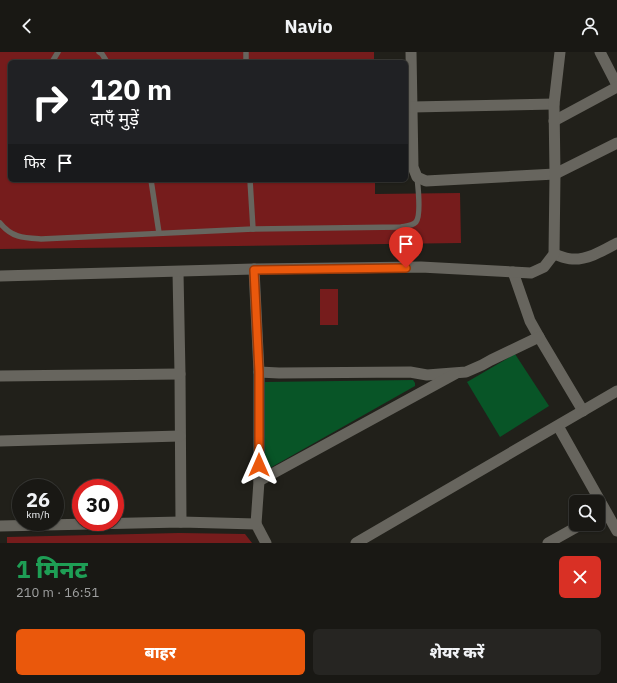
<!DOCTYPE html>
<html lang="hi">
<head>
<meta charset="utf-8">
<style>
	:root { --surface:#191814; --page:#262522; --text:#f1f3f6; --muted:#9fa0a0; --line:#373734; --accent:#ea580c }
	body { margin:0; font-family:"IBM Plex Sans","Noto Sans Devanagari",sans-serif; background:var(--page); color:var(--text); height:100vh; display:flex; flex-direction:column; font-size:15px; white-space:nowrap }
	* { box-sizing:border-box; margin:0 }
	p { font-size:13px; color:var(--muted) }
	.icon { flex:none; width:22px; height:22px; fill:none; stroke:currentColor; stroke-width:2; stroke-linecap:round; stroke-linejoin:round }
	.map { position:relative; height:491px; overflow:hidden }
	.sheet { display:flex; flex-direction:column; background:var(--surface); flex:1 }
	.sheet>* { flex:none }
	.top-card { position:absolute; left:8px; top:8px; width:400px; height:122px; border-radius:6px; box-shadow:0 1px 3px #0004,0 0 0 1px var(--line); background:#202124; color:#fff; overflow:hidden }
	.fabs { position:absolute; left:569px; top:443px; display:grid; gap:8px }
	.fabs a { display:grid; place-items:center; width:36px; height:36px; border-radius:6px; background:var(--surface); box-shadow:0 1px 3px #0004,0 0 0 1px var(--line); font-size:20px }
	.speed { position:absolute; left:12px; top:427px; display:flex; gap:8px; font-size:20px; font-weight:700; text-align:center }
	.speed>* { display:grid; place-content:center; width:52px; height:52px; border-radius:50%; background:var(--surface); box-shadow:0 1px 3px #0004,0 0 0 1px var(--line); line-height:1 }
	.speed small { font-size:10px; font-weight:400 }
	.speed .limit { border:6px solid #d22; background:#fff; color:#111 }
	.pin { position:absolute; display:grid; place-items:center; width:34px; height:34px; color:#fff; margin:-41px -17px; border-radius:50% 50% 50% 0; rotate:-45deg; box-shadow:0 0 4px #0007 }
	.pin .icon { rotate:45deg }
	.me { position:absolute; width:44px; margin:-22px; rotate:0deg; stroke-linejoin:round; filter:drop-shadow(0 0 3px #0008) }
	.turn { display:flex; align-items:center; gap:14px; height:84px; padding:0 16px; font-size:18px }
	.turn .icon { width:52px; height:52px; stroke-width:2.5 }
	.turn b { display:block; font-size:28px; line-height:34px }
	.then { display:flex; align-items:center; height:38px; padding:0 16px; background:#0003; gap:8px; font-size:15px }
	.round { display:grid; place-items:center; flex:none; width:42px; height:42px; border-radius:6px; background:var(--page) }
	.summary { display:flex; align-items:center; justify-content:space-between; height:68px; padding:0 16px }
	h1 { font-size:24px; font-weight:800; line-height:30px; color:#1e9e55 }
	.action { display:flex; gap:8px; margin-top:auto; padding:8px 16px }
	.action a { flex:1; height:46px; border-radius:6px; background:var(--accent); color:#fff; font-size:16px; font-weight:800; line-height:46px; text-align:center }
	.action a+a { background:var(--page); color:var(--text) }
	header { display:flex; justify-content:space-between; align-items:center; height:52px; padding:0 16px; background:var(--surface); font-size:18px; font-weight:800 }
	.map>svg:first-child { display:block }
	.green { fill:#085527 }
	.building { fill:#761c1c }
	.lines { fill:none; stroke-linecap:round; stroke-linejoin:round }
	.lane { stroke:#67655e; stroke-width:5.5 }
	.street { stroke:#67655e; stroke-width:11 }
	.route-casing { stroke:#983908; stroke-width:10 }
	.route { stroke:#ea580c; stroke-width:7 }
</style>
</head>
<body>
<header><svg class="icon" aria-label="back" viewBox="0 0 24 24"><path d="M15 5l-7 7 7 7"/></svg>Navio<svg class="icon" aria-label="person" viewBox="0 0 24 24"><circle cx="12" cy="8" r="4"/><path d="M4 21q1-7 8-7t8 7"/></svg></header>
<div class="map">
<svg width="617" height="491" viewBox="0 0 617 491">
	<rect width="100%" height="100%" fill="#21201a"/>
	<g class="green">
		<path d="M515,302L549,354L500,385L467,330Z"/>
		<path d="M413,328L415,331V334L270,416L265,413V330Z"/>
	</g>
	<g class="building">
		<path d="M0,0H374V10H10V128H375V142L460,141L461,191L0,197Z"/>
		<rect x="320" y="237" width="18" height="36"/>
		<path d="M179,481L245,482L252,491H7V485Z"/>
	</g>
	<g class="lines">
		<g class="lane">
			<path d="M99,0L102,2L107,10"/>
			<path d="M246,0V10"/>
			<path d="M52,10L58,0"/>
			<path d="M151,128L159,181"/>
			<path d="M250,128L253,177"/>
			<path d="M0,171C12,186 24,186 41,187L253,177L401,175C406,174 412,174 416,170C421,164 418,134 417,125"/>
		</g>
		<g class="street">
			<path d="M411,0L413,115L417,125L426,129L555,122L617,91"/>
			<path d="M600,0L617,33"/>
			<path d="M412,55L554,52"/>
			<path d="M554,69L617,35"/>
			<path d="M554,202C560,204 566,207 572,207C588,208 604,198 617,191"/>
			<path d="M178,220L180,322L181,470"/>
			<path d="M513,220L530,269L539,285L583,359"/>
			<path d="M0,224L254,217L421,215L531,221L544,215L554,202L555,122L554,52L560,0"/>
			<path d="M259,320L279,321L410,320L427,323L466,320L482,313L491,308L539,285"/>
			<path d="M0,324L180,322"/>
			<path d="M558,374L617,479"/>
			<path d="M0,389L180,384"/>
			<path d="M259,429L455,322"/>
			<path d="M256,472L266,491"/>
			<path d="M0,474L181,470L256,472L259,429V320L254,217"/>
			<path d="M356,491L617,339"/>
			<path d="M548,491L582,472"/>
		</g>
	</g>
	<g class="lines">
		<defs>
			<path id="route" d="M259,413V320L254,218L406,216"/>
		</defs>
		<use href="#route" class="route-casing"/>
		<use href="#route" class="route"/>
	</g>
</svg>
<div class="fabs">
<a><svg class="icon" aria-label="search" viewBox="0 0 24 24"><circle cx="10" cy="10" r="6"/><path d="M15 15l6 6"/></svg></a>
</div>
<div class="speed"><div>26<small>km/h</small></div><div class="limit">30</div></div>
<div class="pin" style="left:406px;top:216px;background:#d93025"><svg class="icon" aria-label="arrive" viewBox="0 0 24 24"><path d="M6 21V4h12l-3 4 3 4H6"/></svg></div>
<svg class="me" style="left:259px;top:413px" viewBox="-20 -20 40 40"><path d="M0-17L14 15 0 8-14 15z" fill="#ea580c" stroke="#fff" stroke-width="4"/></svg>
<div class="top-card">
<div class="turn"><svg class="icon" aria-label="right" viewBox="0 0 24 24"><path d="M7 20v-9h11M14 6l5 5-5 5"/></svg><div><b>120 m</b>दाएँ मुड़ें</div></div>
<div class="then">फिर<svg class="icon" aria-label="arrive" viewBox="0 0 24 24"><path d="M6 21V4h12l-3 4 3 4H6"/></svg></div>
</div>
</div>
<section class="sheet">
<div class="summary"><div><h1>1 मिनट</h1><p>210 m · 16:51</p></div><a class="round" style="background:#d93025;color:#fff"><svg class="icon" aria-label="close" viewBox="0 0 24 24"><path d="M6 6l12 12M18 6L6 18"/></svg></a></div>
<div class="action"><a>बाहर</a><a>शेयर करें</a></div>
</section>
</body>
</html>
